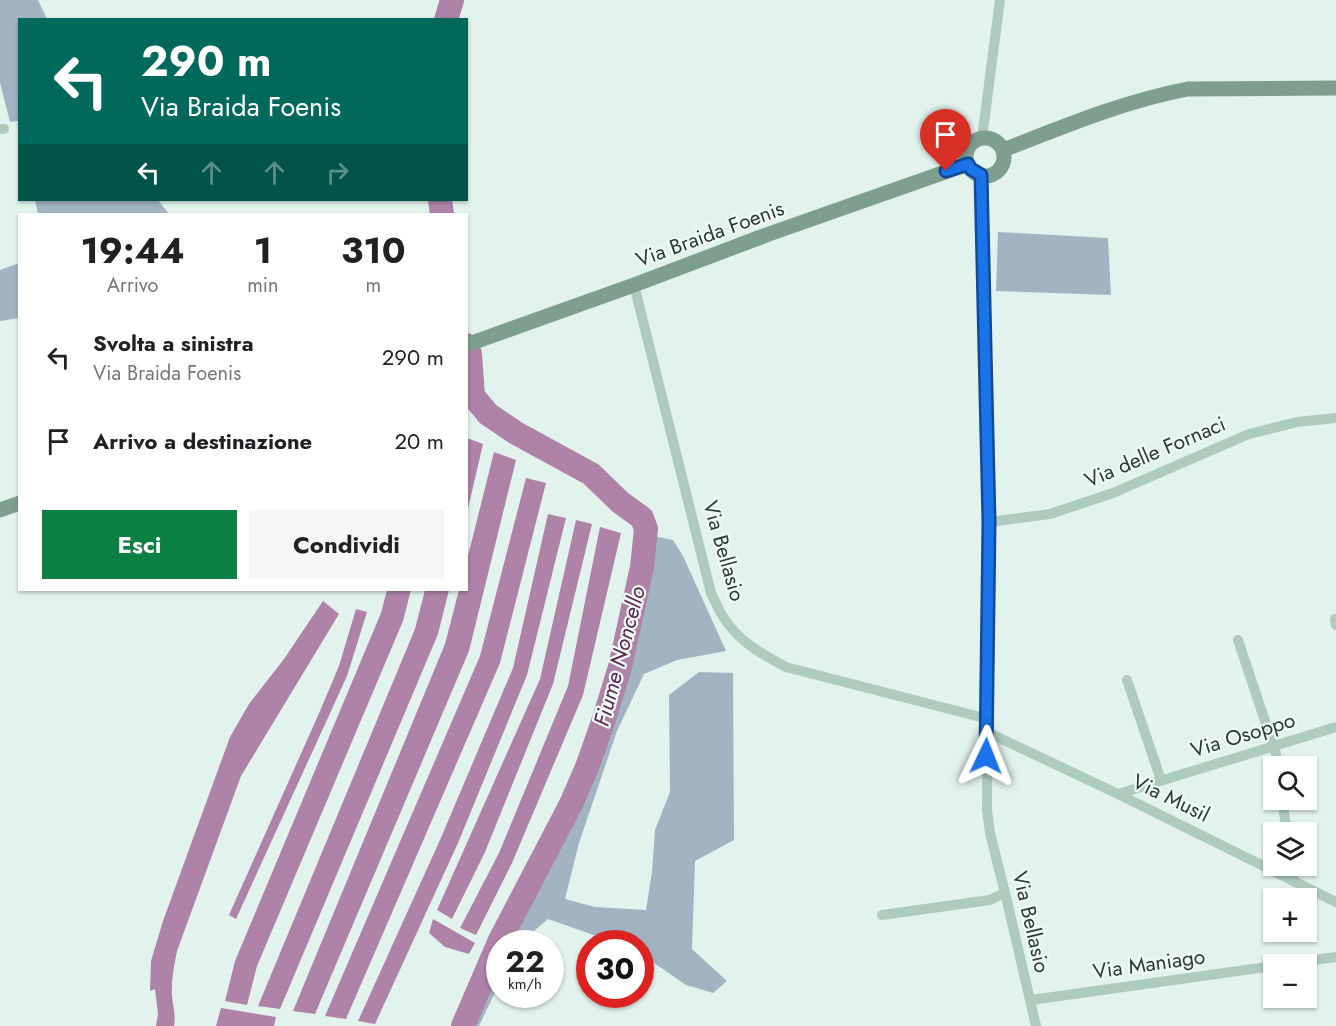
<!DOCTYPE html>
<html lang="it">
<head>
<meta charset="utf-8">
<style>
	:root { --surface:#fff; --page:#f6f6f6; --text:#202124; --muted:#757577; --accent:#0b8043 }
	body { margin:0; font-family:Jost,sans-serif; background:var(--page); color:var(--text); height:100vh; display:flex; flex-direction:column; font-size:22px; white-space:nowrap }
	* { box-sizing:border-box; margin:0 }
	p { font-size:20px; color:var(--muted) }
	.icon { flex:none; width:33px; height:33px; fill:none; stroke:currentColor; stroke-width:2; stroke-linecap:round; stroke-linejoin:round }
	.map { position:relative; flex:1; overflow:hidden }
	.panel { position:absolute; left:18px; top:213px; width:450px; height:378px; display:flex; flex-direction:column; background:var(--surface); border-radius:0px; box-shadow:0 2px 4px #0004 }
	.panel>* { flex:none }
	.top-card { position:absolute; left:18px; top:18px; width:450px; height:183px; border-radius:0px; box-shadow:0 2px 4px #0004; background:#00695c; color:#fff; overflow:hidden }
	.tools { position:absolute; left:1263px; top:756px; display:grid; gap:12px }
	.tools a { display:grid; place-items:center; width:54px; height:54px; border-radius:0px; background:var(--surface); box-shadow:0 2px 4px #0004; font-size:30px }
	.speed { position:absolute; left:486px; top:930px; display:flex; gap:12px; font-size:30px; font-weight:700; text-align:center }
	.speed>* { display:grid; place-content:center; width:78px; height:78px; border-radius:50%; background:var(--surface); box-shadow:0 2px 4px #0004; line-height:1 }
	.speed small { font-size:15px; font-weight:400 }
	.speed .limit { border:9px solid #d22; background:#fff; color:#111 }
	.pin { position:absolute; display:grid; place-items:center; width:51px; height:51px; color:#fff; margin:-62px -26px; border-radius:50% 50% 50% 0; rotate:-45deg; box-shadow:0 0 6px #0007 }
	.pin .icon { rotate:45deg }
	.me { position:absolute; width:66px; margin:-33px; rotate:2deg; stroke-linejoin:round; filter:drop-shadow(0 0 4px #0008) }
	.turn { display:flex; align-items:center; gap:21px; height:126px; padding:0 24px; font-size:27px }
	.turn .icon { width:78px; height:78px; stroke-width:2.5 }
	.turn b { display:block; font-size:42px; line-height:51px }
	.lanes { display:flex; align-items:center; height:57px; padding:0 24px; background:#0003; justify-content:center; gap:30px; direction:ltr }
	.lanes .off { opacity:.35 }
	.eta { display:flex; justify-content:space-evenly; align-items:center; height:102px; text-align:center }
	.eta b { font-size:36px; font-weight:700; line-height:42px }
	.button { display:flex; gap:12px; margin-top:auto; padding:12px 24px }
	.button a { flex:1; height:69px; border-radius:0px; background:var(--accent); color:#fff; font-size:24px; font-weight:700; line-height:69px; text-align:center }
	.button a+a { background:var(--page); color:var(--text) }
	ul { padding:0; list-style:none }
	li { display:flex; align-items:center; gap:18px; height:84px; padding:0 24px }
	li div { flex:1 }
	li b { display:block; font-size:22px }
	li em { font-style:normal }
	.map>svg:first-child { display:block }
	.green { fill:#a2b4c2 }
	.water { fill:#af82a8 }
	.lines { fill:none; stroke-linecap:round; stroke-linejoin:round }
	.river { stroke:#af82a8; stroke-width:24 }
	.street { stroke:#aecbbe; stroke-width:10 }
	.secondary { stroke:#7f9f8e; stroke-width:15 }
	.route-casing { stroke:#114b97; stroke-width:15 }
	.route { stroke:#1a73e8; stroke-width:10 }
	.labels { text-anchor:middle; stroke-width:4.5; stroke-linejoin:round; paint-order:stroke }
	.street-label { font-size:21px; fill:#2c3a32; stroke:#effaf6 }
	.water-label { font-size:22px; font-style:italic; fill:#5a2350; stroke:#effaf6 }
</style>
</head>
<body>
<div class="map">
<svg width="1336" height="1026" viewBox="0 0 1336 1026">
	<rect width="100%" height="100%" fill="#e2f3ed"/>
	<g class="green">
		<path d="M0,0H38L47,19L20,20L19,121L10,122L0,83Z"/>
		<path d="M35,200H158L169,214H38Z"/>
		<path d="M998,232L1108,238L1111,295L996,291Z"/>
		<path d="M19,263V318L0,321V270Z"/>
		<path d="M654,536L673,540L683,556L726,651L677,660L644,674L617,731L579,843L565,899L595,907L646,910L652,872L655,830L670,792L669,695L699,672L733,673L734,840L695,861L692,949L727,981L713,993L686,985L641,954L640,944L616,943L548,919L520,943L500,944L499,984L479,1026H463L500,940L571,804L587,767L604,719L620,667L642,567L645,545Z"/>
	</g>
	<g class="water">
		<path d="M467,438L483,444L467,513L466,438Z"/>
		<path d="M494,452L516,460L469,651L315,1014L293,1011L445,644L459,590H466L467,560Z"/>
		<path d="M526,478L546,483L500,663L346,1019L325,1016L480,656Z"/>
		<path d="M548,514L566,518L527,675L458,843L375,1024L358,1021L440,840L513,668Z"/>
		<path d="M576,520L592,524L553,684L485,852L452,919L437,910L540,679Z"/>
		<path d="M600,527L621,533L583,695L512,863L476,935L460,928L499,853L568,686Z"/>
		<path d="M387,590H411L403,621L257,966L247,1005L225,1001L235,961L381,613Z"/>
		<path d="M425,590H449L438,634L280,1009L258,1006L415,629Z"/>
		<path d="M323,601L339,614L241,776L177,951C174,966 171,981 172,996C173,1007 176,1015 174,1026H156L158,1014L155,989L150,991L151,961L163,921L230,737L249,704L284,659Z"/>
		<path d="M356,609L367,612L347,676L236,919L229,915L320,711L339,666Z"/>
		<path d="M433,919L475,943L469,954L445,947L429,933Z"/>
		<path d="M221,1008L276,1017L274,1026H216Z"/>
	</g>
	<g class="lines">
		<g class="river">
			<path d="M446,20L452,0"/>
			<path d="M440,200L442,214"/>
			<path d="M463,1026L500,940L571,804L587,767L604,719L620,667L642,567L646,529L642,518L620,502L591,474L516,433L488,414L473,396L470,354L466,345"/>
		</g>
		<g class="street">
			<path d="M0,129H4"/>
			<path d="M982,138L1000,0"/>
			<path d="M981,175L989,522L987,810L990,833L1007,901L1036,1026"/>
			<path d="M634,285L711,593C715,601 719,611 724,618C738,641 763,655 786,667L988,719"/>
			<path d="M989,522L1050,514L1113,493L1249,434L1297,422L1336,418"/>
			<path d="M1335,619L1336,625"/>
			<path d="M1238,640L1276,754L1278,766"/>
			<path d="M1127,680L1161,780"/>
			<path d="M987,732L1118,794L1336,902"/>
			<path d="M1118,794L1336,727"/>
			<path d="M1282,800L1287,832"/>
			<path d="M1291,866L1294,881"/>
			<path d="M882,915L990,900L1004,893"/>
			<path d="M1285,964L1336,957"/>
			<path d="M1031,1000L1274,966"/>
		</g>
		<g class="secondary">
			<circle cx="985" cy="157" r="19"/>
			<path d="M1003,150C1063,127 1124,101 1188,89L1336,88"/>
			<path d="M466,345L634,285L769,234L968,164"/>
			<path d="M0,510L20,503"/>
		</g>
	</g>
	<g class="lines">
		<defs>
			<path id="route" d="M946,171L968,164L971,169L981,175L989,522L986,756"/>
		</defs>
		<use href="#route" class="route-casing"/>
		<use href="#route" class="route"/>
	</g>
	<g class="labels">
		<g class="street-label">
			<text transform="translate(710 234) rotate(-20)" y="7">Via Braida Foenis</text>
			<text transform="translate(1155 452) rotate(-23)" y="7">Via delle Fornaci</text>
			<text transform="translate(724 551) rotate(74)" y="7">Via Bellasio</text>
			<text transform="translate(1243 735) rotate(-17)" y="7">Via Osoppo</text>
			<text transform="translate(1171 798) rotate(26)" y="7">Via Musil</text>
			<text transform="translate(1031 922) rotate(77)" y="7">Via Bellasio</text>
			<text transform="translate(1149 964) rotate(-8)" y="7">Via Maniago</text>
		</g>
		<g class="water-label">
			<text transform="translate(619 656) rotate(-75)" y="8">Fiume Noncello</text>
		</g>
	</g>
</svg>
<div class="tools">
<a><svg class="icon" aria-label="search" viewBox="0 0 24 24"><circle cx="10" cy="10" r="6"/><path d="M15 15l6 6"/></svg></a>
<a><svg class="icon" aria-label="layers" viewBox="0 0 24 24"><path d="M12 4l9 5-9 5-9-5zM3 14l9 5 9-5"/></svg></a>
<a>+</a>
<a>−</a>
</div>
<div class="speed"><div>22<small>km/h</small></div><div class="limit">30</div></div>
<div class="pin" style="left:946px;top:171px;background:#d93025"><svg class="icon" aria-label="arrive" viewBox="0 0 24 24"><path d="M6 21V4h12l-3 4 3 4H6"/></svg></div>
<svg class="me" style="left:986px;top:756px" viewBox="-20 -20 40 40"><path d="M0-17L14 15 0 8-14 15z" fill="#1a73e8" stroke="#fff" stroke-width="4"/></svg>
<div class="top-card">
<div class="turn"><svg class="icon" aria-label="left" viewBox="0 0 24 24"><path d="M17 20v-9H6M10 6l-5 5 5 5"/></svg><div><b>290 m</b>Via Braida Foenis</div></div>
<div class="lanes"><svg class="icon" aria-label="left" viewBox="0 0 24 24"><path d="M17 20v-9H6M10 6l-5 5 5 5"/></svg><svg class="icon off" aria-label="ahead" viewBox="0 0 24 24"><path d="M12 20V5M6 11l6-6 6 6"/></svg><svg class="icon off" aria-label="ahead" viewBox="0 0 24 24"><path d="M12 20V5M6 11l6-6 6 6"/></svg><svg class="icon off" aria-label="right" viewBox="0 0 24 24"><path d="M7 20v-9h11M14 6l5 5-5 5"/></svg></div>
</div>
<section class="panel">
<div class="eta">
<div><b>19:44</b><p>Arrivo</p></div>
<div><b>1</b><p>min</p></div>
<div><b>310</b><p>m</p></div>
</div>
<ul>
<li><svg class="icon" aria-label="left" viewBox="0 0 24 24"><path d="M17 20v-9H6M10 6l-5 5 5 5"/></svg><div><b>Svolta a sinistra</b><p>Via Braida Foenis</p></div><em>290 m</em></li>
<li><svg class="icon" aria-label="arrive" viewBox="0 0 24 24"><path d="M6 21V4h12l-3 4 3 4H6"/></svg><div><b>Arrivo a destinazione</b></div><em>20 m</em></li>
</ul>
<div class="button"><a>Esci</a><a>Condividi</a></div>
</section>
</div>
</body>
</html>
